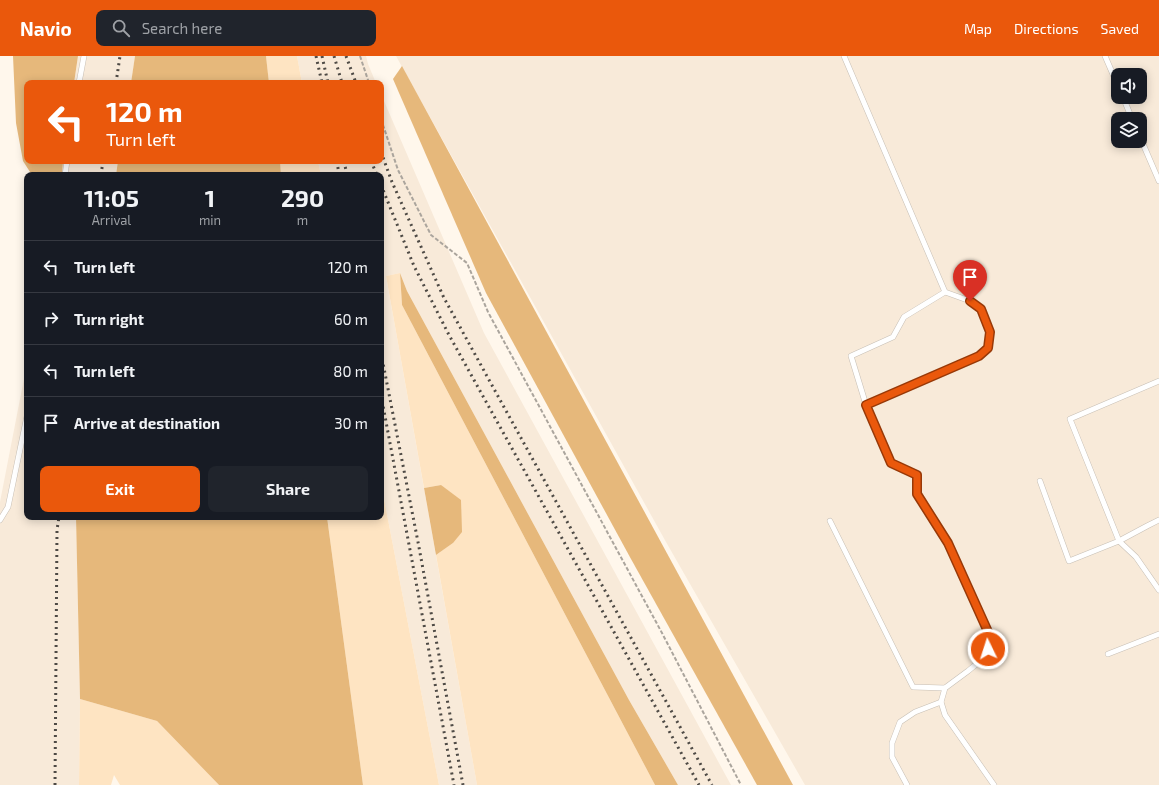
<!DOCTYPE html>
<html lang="en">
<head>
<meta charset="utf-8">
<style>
	:root { --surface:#171b24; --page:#20242c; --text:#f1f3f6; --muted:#9ea1a6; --line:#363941; --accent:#ea580c }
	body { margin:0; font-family:"Exo 2",sans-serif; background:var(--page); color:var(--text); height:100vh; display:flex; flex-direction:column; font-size:15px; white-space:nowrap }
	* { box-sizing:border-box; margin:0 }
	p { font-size:13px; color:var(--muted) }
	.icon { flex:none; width:22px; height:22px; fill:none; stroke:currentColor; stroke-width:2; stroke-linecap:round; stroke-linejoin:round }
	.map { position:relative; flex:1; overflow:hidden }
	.details { position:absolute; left:24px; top:116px; width:360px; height:348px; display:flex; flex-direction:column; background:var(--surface); border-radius:8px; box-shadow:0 2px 10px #0003 }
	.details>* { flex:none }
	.hud { position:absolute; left:24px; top:24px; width:360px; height:84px; border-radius:8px; box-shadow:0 2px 10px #0003; background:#ea580c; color:#fff; overflow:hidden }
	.buttons { position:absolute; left:1111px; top:12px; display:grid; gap:8px }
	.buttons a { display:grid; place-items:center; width:36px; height:36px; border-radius:8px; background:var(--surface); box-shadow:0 2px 10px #0003; font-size:20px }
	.pin { position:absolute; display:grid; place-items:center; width:34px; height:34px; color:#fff; margin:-41px -17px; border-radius:50% 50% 50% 0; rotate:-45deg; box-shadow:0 0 4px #0007 }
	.pin .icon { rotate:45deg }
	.me { position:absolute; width:44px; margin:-22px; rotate:356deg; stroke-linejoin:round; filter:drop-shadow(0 0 3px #0008) }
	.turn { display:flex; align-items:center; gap:14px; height:84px; padding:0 16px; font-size:18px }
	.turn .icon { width:52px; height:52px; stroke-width:2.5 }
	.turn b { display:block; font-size:28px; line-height:34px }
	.eta { display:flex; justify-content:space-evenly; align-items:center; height:68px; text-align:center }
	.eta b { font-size:24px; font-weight:700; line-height:28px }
	.cta { display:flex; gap:8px; margin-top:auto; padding:8px 16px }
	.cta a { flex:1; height:46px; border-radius:8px; background:var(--accent); color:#fff; font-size:16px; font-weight:700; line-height:46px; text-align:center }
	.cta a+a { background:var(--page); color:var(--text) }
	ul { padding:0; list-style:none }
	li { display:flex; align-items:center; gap:12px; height:52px; padding:0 16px; border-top:1px solid var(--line) }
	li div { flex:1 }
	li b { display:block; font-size:15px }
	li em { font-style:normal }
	header { display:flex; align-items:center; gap:24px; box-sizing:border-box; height:56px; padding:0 20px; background:var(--accent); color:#fff }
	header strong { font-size:19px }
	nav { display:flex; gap:22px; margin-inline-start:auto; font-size:14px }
	.search { width:280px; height:36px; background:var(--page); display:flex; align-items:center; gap:10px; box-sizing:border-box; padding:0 14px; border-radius:8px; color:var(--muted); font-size:15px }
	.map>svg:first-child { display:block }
	.built { fill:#f8ead9; fill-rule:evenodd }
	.green { fill:#fee4c2 }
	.forest { fill:#e6b87b }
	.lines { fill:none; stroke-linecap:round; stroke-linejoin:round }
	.service-casing { stroke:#c7bfb5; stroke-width:6 }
	.path { stroke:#aba59d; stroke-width:2; stroke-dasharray:4 2; stroke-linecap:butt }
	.service { stroke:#fff; stroke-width:5 }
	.rail { stroke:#4e4a45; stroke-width:3; stroke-dasharray:2 4; stroke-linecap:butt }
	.route-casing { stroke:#983908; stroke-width:10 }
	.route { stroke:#ea580c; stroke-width:7 }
</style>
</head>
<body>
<header>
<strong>Navio</strong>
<div class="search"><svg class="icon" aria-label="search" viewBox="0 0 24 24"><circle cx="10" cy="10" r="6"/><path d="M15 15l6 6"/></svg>Search here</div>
<nav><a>Map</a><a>Directions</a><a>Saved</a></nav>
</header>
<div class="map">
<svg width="1159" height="729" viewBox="0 0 1159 729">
	<rect width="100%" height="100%" fill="#fff7ec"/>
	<g class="built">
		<path d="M78,0H135L131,27H74Z"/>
		<path d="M297,0H366L368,8L376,27H302Z"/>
		<path d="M396,0H1159V729H805L666,486ZM1118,19H1140V41H1118ZM1118,63H1140V85H1118Z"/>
		<path d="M381,38L484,277L731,729H678L629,644L407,235L400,217L386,220L477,729H439L381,427V119H321L318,105H381Z"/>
		<path d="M63,105H118L116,119H62Z"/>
		<path d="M27,307V461H76L80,643L79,729H0V446Z"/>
	</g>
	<g class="green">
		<path d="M266,0H297L302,27H269Z"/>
		<path d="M280,105H318L321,119H281Z"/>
		<path d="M400,217L402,249L655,729H477L436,499L453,487L441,429L424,432L386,220Z"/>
		<path d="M381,427L439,729H363L327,461H381Z"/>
		<path d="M80,643L157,665L219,729H120L114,719L111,729H79Z"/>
	</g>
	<g class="forest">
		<path d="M13,0H78L74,27H27V105H63L62,119H32L23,105L16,67Z"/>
		<path d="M135,0H266L269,27H131Z"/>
		<path d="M402,10L793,729H757L631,503L486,237L393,23Z"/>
		<path d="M118,105H280L281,119H116Z"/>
		<path d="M400,217L407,235L629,644L678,729H655L402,249Z"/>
		<path d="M441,429L461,444L462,476L453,487L436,499L424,432Z"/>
		<path d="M76,461H327L363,729H219L157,665L80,643Z"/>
	</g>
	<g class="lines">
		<defs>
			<g id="service">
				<path d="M844,0L945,236L970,245L981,253L990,276L988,292L979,300L866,349"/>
				<path d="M1105,0L1118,30"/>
				<path d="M79,27L84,0"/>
				<path d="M1123,41L1132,63"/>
				<path d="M1140,81L1159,125"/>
				<path d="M65,119L67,105"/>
				<path d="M945,236L904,261L893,281L851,300L866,349L891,407L917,419V438L948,487L989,578L988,593L979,606L968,615L945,632L941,646L945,659L994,729"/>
				<path d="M1159,325L1070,363L1119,485L1136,501L1159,534"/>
				<path d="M1040,425L1069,505L1119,485L1147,470L1159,464"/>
				<path d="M0,464L8,451L27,360"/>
				<path d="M830,465L913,631L945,632"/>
				<path d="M1108,598L1159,578"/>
				<path d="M907,729L892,701V687L900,666L915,656L941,646"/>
			</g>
		</defs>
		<use href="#service" class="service-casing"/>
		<g class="path">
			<path d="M360,0L369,27"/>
			<path d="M381,63L398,114L431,179L467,207L488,256L662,577L741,729"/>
		</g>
		<use href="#service" class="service"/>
		<g class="rail">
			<path d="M316,0L322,27"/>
			<path d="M322,0L328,27"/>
			<path d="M334,0L342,27"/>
			<path d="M346,0L356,27"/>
			<path d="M116,27L120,0"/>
			<path d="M381,96L392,126L444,242L712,729"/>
			<path d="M337,105L339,119"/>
			<path d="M344,105L347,119"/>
			<path d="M371,105L377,119"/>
			<path d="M101,119L103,105"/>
			<path d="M381,129L414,210L449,279L699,729"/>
			<path d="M381,297L418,486L463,729"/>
			<path d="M381,339L454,729"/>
			<path d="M55,729L57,474L59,461"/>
		</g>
	</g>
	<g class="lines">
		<defs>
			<path id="route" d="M970,245L981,253L990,276L988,292L979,300L866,349L891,407L917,419V438L948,487L989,578L988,593"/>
		</defs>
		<use href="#route" class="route-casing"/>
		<use href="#route" class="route"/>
	</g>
</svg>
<div class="buttons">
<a><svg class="icon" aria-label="sound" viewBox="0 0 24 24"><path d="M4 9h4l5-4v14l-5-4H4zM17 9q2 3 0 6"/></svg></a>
<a><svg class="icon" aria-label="layers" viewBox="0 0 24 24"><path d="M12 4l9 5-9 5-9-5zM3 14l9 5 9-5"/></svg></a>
</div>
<div class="pin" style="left:970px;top:245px;background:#d93025"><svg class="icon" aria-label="arrive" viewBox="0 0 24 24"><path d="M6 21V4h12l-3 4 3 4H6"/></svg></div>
<svg class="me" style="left:988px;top:593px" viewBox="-20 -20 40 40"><circle r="17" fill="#ea580c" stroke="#fff" stroke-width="3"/><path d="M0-11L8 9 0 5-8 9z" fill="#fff"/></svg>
<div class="hud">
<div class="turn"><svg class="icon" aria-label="left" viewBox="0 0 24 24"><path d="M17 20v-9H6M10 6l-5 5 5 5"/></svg><div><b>120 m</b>Turn left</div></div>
</div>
<section class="details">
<div class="eta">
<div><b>11:05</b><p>Arrival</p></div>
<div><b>1</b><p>min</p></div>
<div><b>290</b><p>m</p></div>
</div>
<ul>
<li><svg class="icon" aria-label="left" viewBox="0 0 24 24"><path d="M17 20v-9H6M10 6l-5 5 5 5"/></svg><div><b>Turn left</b></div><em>120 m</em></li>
<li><svg class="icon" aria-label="right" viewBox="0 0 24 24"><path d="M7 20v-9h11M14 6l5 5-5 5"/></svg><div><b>Turn right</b></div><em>60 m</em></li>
<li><svg class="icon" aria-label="left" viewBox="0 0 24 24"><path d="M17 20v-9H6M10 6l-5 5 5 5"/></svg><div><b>Turn left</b></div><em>80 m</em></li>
<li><svg class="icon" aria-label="arrive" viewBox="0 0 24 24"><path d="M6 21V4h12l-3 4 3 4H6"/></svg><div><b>Arrive at destination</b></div><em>30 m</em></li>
</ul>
<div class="cta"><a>Exit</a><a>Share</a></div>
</section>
</div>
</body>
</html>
